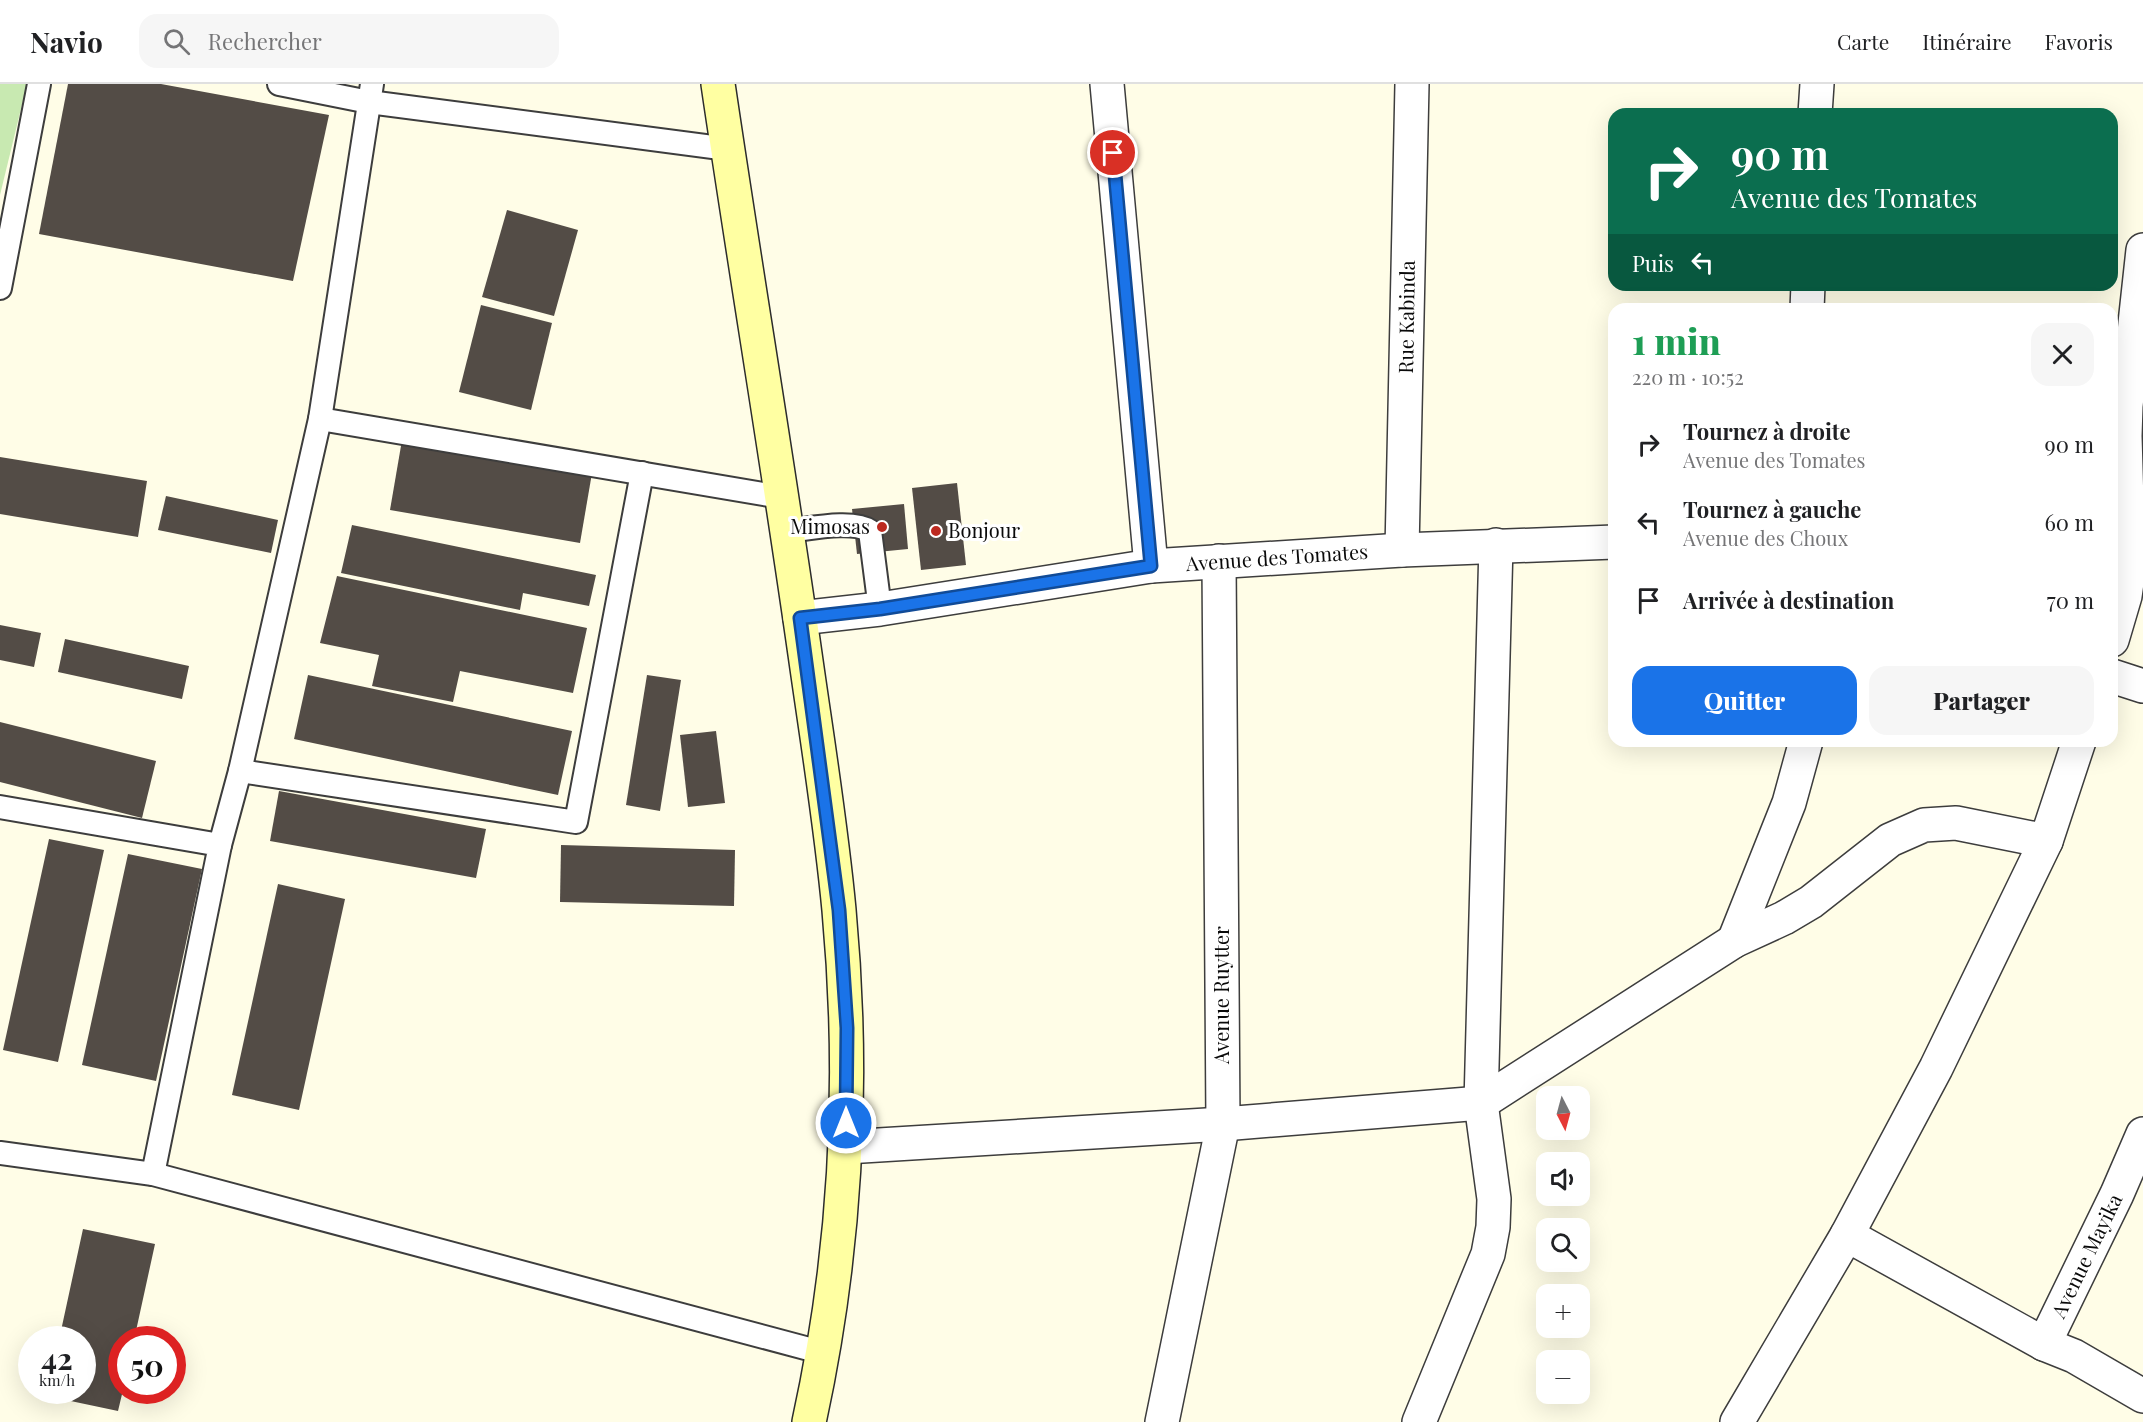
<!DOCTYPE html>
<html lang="fr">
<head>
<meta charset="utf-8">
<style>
	:root { --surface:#fff; --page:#f6f6f6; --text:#202124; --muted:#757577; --line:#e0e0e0; --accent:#1a73e8 }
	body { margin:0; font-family:"Playfair Display",serif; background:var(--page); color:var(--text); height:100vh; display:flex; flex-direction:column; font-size:22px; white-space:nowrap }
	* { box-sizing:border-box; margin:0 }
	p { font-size:20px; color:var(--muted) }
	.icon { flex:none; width:33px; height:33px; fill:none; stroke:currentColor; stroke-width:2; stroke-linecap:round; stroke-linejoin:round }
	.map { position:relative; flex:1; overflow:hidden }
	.side { position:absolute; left:1608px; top:219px; width:510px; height:444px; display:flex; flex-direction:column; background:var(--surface); border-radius:18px; box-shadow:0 6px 24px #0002 }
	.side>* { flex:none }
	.guide { position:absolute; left:1608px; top:24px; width:510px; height:183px; border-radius:18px; box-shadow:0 6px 24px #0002; background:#0b6e4f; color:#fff; overflow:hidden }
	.needle { width:39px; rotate:174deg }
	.buttons { position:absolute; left:1536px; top:1002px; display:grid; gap:12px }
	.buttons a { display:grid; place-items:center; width:54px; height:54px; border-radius:12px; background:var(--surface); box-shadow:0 6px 24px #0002; font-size:30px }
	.speed { position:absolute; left:18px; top:1242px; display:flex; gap:12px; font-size:30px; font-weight:700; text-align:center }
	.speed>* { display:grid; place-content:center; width:78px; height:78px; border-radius:50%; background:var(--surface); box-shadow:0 6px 24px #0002; line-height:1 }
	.speed small { font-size:15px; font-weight:400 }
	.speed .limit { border:9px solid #d22; background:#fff; color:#111 }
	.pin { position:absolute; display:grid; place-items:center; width:51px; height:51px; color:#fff; margin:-26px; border:3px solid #fff; border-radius:50%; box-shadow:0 2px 6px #0007 }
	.me { position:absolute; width:66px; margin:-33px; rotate:0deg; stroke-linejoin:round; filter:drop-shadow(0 0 4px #0008) }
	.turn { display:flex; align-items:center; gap:21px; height:126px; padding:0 24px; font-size:27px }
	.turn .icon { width:78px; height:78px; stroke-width:2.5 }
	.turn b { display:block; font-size:42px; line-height:51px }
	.then { display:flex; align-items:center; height:57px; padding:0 24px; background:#0003; gap:12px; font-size:22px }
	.round { display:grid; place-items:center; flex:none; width:63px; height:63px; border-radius:18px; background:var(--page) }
	.summary { display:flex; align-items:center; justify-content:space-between; height:102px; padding:0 24px }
	h1 { font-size:36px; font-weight:800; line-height:45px; color:#1e9e55 }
	.action { display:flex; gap:12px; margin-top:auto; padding:12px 24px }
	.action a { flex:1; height:69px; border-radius:18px; background:var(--accent); color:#fff; font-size:24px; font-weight:800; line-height:69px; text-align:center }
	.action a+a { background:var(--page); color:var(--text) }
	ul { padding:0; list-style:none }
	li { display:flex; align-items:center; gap:18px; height:78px; padding:0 24px }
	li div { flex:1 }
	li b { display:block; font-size:22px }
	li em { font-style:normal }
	header { display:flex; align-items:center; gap:36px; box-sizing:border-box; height:84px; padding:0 30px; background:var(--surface); border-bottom:2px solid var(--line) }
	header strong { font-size:28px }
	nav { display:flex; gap:33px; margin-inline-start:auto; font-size:21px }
	.search { width:420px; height:54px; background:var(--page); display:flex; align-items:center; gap:15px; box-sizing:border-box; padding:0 21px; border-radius:18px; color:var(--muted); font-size:22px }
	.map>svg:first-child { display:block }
	.green { fill:#c8e9b1 }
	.building { fill:#534c46 }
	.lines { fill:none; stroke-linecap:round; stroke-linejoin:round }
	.lane-casing { stroke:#3d3d3d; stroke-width:26 }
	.street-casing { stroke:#3d3d3d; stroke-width:36 }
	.secondary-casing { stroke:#2c2c2c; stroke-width:36 }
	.lane { stroke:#fff; stroke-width:22 }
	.street { stroke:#fff; stroke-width:33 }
	.secondary { stroke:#ffffa2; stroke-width:33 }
	.route-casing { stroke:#114b97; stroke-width:15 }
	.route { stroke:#1a73e8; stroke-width:10 }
	.poi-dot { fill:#bc291f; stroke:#fff; stroke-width:2 }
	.labels { text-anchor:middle; stroke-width:6; stroke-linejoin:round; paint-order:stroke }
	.street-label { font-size:20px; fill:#0a0a0a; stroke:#fff }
	.poi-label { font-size:20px; fill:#0a0a0a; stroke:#fff; text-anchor:end }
</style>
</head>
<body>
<header>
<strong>Navio</strong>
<div class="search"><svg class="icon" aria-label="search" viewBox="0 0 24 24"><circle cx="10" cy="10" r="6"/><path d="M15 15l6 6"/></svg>Rechercher</div>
<nav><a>Carte</a><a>Itinéraire</a><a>Favoris</a></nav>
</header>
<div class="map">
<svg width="2143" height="1338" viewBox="0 0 2143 1338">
	<rect width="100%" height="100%" fill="#fffde7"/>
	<path class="green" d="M0,0H27L0,111Z"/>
	<g class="building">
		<path d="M68,0H161L329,31L293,197L39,150Z"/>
		<path d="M507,126L578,146L554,232L482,213Z"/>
		<path d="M481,221L552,239L531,326L459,308Z"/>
		<path d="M402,356L592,389L580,459L390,426Z"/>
		<path d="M0,373L147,397L138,453L0,430Z"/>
		<path d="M957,399L966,481L921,486L912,404Z"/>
		<path d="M166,412L278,436L271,469L158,446Z"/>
		<path d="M904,420L908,465L857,470L852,425Z"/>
		<path d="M352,441L596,491L589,522L523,509L520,526L341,489Z"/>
		<path d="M337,492L587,544L573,609L460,587L453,618L372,602L379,571L320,559Z"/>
		<path d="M0,541L41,549L34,583L0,576Z"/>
		<path d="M65,555L189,582L182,615L58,588Z"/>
		<path d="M308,591L572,647L558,711L294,655Z"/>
		<path d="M647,591L681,596L660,727L626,721Z"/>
		<path d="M0,638L156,677L142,734L0,698Z"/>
		<path d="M716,647L725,719L688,723L680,651Z"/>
		<path d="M279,707L486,745L476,794L270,757Z"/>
		<path d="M49,755L104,766L58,978L3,966Z"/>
		<path d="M561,761L735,766L734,822L560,818Z"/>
		<path d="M128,770L202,785L156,997L82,981Z"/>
		<path d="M278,800L345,815L299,1026L232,1011Z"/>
		<path d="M83,1145L155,1160L134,1256H122L123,1306L118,1327L47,1312L48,1306H82V1256H59Z"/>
	</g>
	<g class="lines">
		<defs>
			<g id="lane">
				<path d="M279,0L369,18L728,65"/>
				<path d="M0,204L39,0"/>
				<path d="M320,335L781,413"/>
				<path d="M787,447C808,445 853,435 870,447L880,525"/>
				<path d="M240,687L576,738L642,389"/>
				<path d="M0,723L220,761L153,1090"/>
				<path d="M220,761L240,687L320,335L372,0"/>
				<path d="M0,1069L153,1090L824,1269"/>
			</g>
			<g id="street">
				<path d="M1107,0L1151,482"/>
				<path d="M1815,30L1817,0"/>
				<path d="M1807,225L1808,201"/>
				<path d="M1402,466L1412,0"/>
				<path d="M800,534L880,525L1151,482L1402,466L1614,458"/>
				<path d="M2112,556L2125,512L2129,485L2125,352L2126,322L2143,166"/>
				<path d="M2112,592L2143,602"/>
				<path d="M1734,857L1789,719L1806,657"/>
				<path d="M846,1063L1223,1040L1481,1019L1734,857L1784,834L1811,818L1890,756L1924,741L1956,739L2046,757"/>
				<path d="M1847,1151L2044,1260L2074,1272L2143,1312"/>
				<path d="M2044,1260L2117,1110L2143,1050"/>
				<path d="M1162,1338L1223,1040L1219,477"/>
				<path d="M1419,1338L1488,1170L1493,1143L1494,1115L1481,1019L1496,461"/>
				<path d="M1737,1338L1847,1151L1936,984L2046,757L2079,657"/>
			</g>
			<path id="secondary" d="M718,0C746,190 778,380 805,570C817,655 831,740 839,826C855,998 846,1169 809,1338"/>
		</defs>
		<use href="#lane" class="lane-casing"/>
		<use href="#street" class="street-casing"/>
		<use href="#secondary" class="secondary-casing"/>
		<use href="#lane" class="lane"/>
		<use href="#street" class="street"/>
		<use href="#secondary" class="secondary"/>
	</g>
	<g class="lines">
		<defs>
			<path id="route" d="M846,1039L847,944L839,826L800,534L880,525L1151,482L1113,69"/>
		</defs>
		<use href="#route" class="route-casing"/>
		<use href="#route" class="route"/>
	</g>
	<g class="poi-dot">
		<circle cx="882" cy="443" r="6"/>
		<circle cx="936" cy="447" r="6"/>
	</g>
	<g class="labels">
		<g class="street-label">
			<text transform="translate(1407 233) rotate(-89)" y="7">Rue Kabinda</text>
			<text transform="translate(1277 474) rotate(-4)" y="7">Avenue des Tomates</text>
			<text transform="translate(1222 911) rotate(-90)" y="7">Avenue Ruytter</text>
			<text transform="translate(2087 1172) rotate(-64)" y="7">Avenue Mayika</text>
		</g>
		<g class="poi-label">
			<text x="870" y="450">Mimosas</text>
			<text x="948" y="454" text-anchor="start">Bonjour</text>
		</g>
	</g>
</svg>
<div class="buttons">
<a><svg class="needle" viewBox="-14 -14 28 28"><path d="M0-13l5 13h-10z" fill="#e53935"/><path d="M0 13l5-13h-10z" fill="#757577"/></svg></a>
<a><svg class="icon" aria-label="sound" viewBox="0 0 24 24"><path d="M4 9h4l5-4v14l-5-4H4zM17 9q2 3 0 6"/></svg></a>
<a><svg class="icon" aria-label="search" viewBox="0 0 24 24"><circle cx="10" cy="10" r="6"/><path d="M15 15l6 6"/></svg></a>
<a>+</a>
<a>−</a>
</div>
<div class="speed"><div>42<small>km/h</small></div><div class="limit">50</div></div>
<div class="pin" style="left:1113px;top:69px;background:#d93025"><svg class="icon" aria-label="arrive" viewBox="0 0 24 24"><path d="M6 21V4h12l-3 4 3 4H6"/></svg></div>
<svg class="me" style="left:846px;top:1039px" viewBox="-20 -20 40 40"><circle r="17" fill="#1a73e8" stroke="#fff" stroke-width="3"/><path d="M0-11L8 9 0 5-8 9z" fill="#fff"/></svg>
<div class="guide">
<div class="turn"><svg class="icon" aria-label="right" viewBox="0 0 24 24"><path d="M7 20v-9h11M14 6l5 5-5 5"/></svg><div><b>90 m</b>Avenue des Tomates</div></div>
<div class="then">Puis<svg class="icon" aria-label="left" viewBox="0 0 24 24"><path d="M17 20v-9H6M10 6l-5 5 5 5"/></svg></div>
</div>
<section class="side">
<div class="summary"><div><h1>1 min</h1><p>220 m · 10:52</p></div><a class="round"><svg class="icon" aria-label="close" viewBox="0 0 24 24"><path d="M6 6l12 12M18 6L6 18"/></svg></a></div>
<ul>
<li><svg class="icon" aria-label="right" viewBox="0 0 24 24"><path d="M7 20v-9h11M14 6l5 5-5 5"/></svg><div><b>Tournez à droite</b><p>Avenue des Tomates</p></div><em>90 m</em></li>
<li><svg class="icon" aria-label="left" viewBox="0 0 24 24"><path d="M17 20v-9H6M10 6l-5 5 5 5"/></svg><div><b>Tournez à gauche</b><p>Avenue des Choux</p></div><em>60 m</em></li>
<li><svg class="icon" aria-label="arrive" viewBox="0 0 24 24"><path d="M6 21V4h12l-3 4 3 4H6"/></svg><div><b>Arrivée à destination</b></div><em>70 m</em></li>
</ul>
<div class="action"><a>Quitter</a><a>Partager</a></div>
</section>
</div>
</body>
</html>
